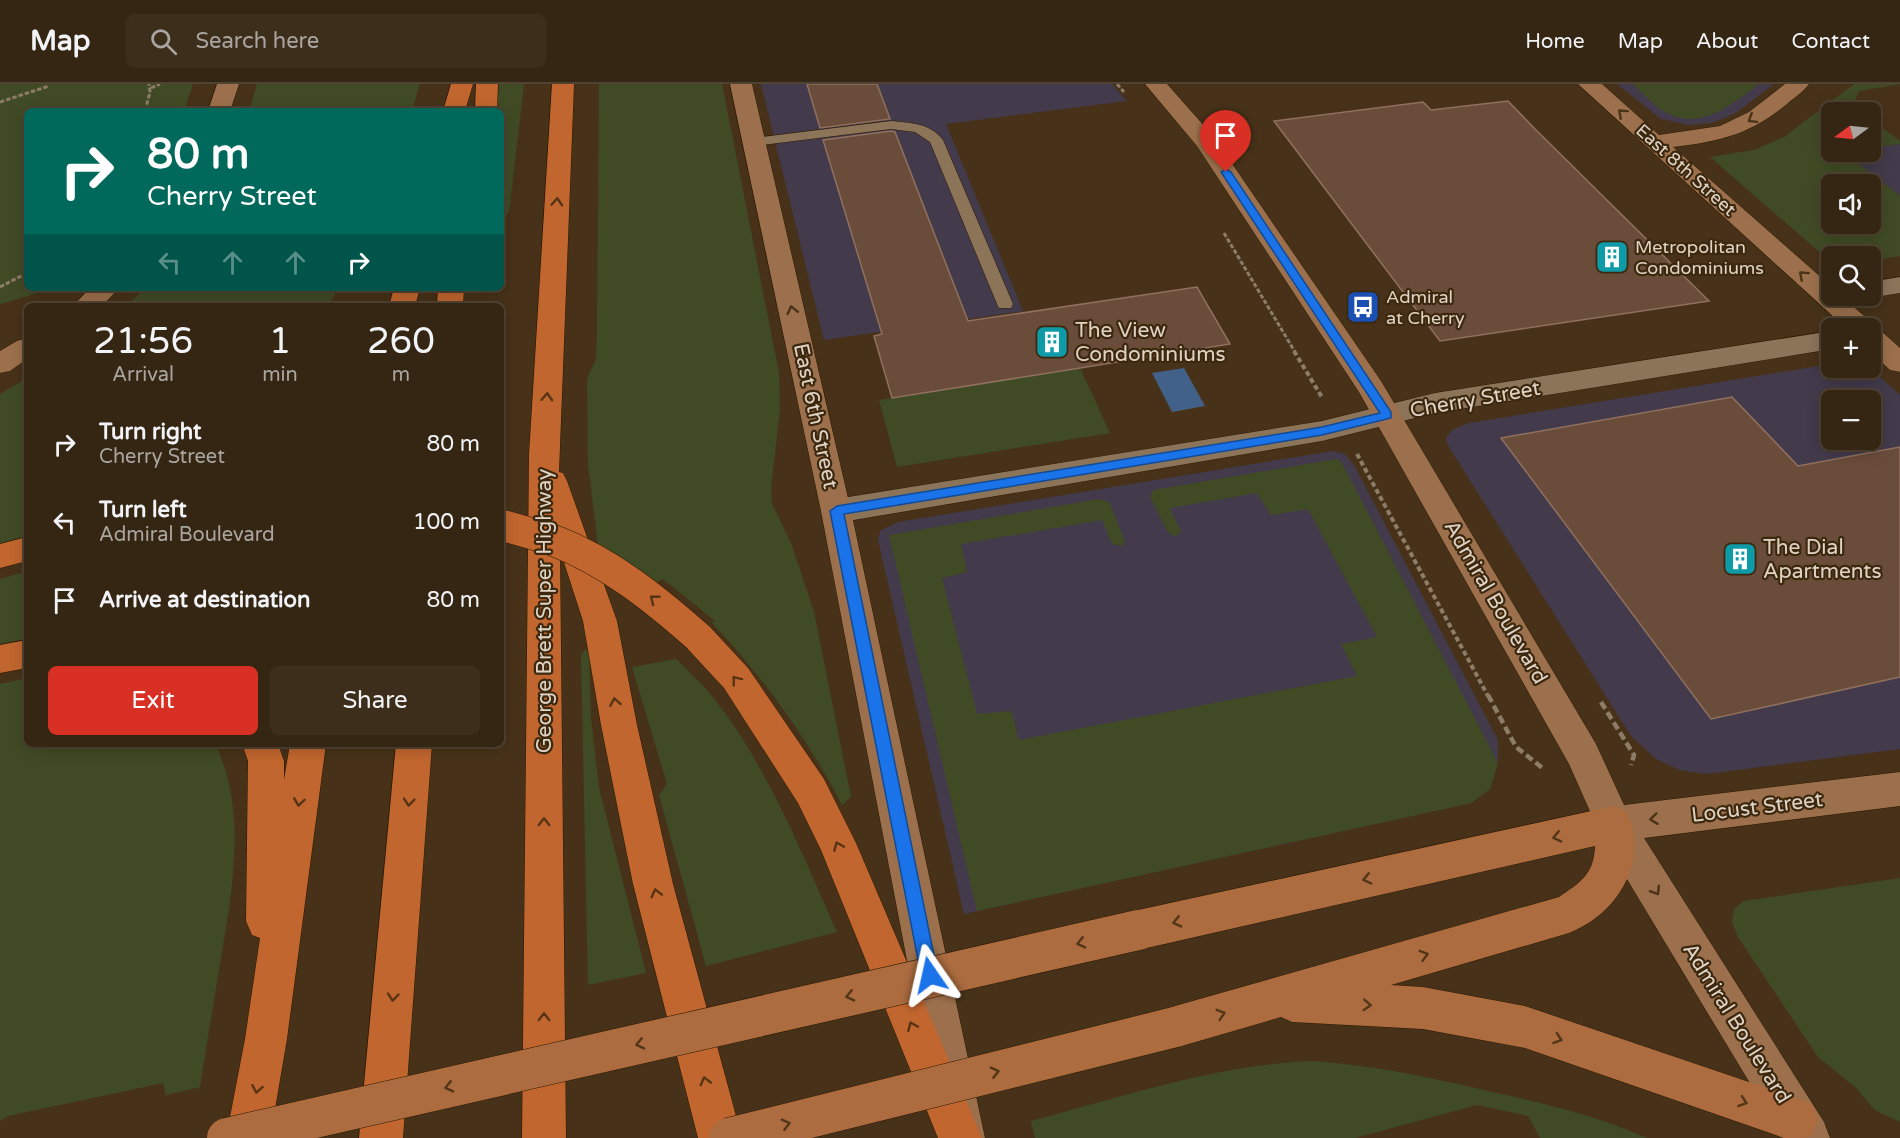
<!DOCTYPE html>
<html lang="en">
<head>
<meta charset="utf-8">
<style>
	:root { --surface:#352613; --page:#3d2e1c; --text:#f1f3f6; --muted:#aaa5a0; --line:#4f4333; --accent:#d93025 }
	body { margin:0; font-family:"Varela Round",sans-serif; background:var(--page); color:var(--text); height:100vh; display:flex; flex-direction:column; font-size:22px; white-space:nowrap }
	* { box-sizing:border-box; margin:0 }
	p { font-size:20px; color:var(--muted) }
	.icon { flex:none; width:33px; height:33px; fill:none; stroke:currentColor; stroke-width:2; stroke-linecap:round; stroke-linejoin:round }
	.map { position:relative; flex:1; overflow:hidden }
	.drawer { position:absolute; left:24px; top:219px; width:480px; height:444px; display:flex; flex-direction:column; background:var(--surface); border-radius:9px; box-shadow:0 3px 15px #0003,0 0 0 2px var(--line) }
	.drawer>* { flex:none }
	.top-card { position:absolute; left:24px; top:24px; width:480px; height:183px; border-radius:9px; box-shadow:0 3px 15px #0003,0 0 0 2px var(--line); background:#00695c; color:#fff; overflow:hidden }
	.needle { width:39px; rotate:255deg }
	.controls { position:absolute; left:1821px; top:18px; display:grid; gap:12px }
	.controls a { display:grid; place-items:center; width:60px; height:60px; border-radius:9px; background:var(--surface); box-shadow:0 3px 15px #0003,0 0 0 2px var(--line); font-size:30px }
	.pin { position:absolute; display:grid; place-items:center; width:51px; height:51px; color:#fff; margin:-62px -26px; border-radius:50% 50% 50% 0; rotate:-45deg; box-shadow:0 0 6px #0007 }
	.pin .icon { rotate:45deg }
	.me { position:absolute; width:66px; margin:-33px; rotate:349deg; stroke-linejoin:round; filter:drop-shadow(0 0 4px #0008) }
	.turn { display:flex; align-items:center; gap:21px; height:126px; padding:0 24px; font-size:27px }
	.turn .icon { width:78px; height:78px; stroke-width:2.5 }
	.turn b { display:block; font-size:42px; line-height:51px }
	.lanes { display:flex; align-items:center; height:57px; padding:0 24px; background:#0003; justify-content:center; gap:30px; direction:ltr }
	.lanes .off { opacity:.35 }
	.eta { display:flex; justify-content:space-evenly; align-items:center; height:102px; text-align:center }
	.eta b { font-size:36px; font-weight:600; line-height:42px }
	.action { display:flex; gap:12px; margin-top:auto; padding:12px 24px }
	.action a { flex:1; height:69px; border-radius:9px; background:var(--accent); color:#fff; font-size:24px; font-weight:600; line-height:69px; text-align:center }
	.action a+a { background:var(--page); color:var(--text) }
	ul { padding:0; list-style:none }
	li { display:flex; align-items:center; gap:18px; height:78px; padding:0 24px }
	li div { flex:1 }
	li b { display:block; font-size:22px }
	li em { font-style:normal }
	header { display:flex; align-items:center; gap:36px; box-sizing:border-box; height:84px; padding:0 30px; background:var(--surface); border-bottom:2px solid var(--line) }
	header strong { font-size:28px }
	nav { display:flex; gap:33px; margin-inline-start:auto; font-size:21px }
	.search { width:420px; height:54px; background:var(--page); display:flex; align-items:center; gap:15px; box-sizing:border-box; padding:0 21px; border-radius:9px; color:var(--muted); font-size:22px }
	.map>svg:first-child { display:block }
	.commercial { fill:#433a4b; fill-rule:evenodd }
	.green { fill:#404b25; fill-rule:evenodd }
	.water { fill:#426188 }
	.building { fill:#6a4c3b; stroke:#90705e; stroke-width:1.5 }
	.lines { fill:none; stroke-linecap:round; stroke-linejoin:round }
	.lane-casing { stroke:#2d1901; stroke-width:1 }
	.street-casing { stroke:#2d1901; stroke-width:1 }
	.secondary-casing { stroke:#2d1901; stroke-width:1 }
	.primary-casing { stroke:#2d1901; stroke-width:1 }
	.highway-casing { stroke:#2d1901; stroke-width:1 }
	.path-far2 { stroke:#8d7c68; stroke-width:3; stroke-dasharray:4.5 2; stroke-linecap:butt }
	.path-far1 { stroke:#8d7c68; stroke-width:4; stroke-dasharray:5 3; stroke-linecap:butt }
	.path { stroke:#8d7c68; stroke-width:4.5; stroke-dasharray:8 4; stroke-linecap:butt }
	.lane { fill:#8c7459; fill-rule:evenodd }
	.street { fill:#8c7459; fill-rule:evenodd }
	.secondary { fill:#9c704c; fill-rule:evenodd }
	.primary { fill:#ac6c3f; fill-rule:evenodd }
	.highway { fill:#c1662e; fill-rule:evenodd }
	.primary-bridge-casing { stroke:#2d1901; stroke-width:41; stroke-linecap:butt }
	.highway-bridge-casing { stroke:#2d1901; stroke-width:32; stroke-linecap:butt }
	.primary-bridge { stroke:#ac6c3f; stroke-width:40 }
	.highway-bridge { stroke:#c1662e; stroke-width:31 }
	.oneway { stroke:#4a3317 }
	.oneway2 { stroke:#573414 }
	.oneway3 { stroke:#523618 }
	.route { fill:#1a73e8; stroke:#114b97; stroke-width:1.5 }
	.labels { text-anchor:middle; stroke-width:4.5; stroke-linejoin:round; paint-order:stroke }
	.far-street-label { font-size:18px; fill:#e0d3c4; stroke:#3c280e }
	.far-poi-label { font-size:18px; fill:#e0d3c4; stroke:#3c280e; text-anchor:start }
	.poi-label { font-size:21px; fill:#e0d3c4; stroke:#3c280e; text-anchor:start }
	.street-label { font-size:21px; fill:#e0d3c4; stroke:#3c280e }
</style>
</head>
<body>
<header>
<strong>Map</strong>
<div class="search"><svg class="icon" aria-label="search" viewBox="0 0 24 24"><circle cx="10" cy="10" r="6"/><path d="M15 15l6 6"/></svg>Search here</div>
<nav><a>Home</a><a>Map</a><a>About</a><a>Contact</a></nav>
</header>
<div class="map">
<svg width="1900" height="1054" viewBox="0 0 1900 1054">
	<rect width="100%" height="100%" fill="#473219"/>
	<g class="commercial">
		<path d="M761,0H1112L1127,17L946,40L1023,227L824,256Z"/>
		<path d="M1617,0H1774L1737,28L1725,34L1711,39L1689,41L1661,35Z"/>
		<path d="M1900,60V112L1844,69L1870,68L1871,64Z"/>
		<path d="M1831,280L1832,284H1870L1900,311V665L1706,690L1680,686L1656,675L1631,652L1447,360L1446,353L1454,345L1469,339ZM1832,316H1870V356H1832Z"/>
		<path d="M1333,367L1345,370L1354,381L1498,656V679L1490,705L1471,719L964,830L878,456L880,447L898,438Z"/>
	</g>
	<g class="green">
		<path d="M0,0H193L184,27H27V204H56L0,220Z"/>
		<path d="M257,0H420L412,27H249Z"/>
		<path d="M499,0H524L509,128L501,136V27H497Z"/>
		<path d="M599,0H722L779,289L780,326L771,403L772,420L791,459L814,528L851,713L842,721C808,655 763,593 712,539L715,537L663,495L657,498L619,472L598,461L588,380L587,295L596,275L597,251Z"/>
		<path d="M1632,0H1759C1733,19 1702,47 1667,29C1655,23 1643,9 1632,0Z"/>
		<path d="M1854,0H1900L1859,7L1853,22L1861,28H1832V68H1851L1845,69L1900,112V172L1871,177L1870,172H1832L1831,178L1710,73L1754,66L1784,53ZM1832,100H1870V140H1832Z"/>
		<path d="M1871,35L1900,57V60L1871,64Z"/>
		<path d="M146,204H339L328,222H126Z"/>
		<path d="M1080,284L1110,349L897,383L879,316Z"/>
		<path d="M27,294V457L0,464V310Z"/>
		<path d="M1336,375L1342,379L1498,679L1490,705L1471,719L977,827L889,451L1099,415L1109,418L1125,457L1122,462L1112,460L1102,436L961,460L967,488L942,494L977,630L1009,627L1012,629L1019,656L1357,592L1341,560L1377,553L1308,425L1271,431L1257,409L1170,424L1181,448L1174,453L1167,447L1150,413L1153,406Z"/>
		<path d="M27,487V555L0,560V495Z"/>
		<path d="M586,565L589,571L591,634L599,704L646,889L588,901L581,571Z"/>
		<path d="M676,575C688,587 700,598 711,611C766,678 802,770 837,848L706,882L659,711L667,700L632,583Z"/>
		<path d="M27,594V660H215C249,728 231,813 219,885C213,925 206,964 200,1003L166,1011L163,999L8,1032L0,1037V600Z"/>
		<path d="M1900,794V1038L1875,1026L1855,1003L1818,973L1738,853L1732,838L1734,825L1744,817Z"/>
		<path d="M1311,977C1372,981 1429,993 1488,1007C1542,1019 1596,1031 1647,1054H1540L1528,1032L1477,1021L1355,1054H1035L1031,1037C1123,1013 1215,981 1311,977Z"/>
	</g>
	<path class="water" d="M1184,284L1205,322L1172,328L1152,289Z"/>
	<g class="building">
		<path d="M807,0H877L890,35L820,44Z"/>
		<path d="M1508,17L1535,45L1709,217L1440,257L1274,37L1423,18L1431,26Z"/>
		<path d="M891,47L895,48L968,237L1197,203L1230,260L892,314L874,252L882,250L823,56Z"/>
		<path d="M1732,313L1798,382L1900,363V593L1711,635L1501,354Z"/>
	</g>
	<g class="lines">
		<defs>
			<path id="lane" d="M891,37C911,39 930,39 943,56L1013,220L1011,224H999L997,220L930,58L915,48L891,45L754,62L747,58L754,54Z"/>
			<g id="street">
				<path d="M1900,193V209L1870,214L1861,212H1870V198Z"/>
				<path d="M1832,247V265L1435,329L1322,357L836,439L825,435L821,427L825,419L836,415L1322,337L1435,309Z"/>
			</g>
			<g id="secondary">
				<path d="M217,0H239L230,27H208Z"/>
				<path d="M730,0H752L851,427L985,1054H941L821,427Z"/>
				<path d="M1145,0H1167L1213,52L1381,297L1596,660L1624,721L1900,688V722L1644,754L1824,1038L1830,1054H1783L1601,752L1569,680L1359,308L1197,62Z"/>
				<path d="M1578,0H1602L1659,51L1720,42L1749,28L1785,0H1809C1803,8 1795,13 1788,19C1752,50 1719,58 1673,63L1832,203V212H1841C1862,230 1880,246 1900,264V288L1890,286L1870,267V244H1846Z"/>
				<path d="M90,204H119L102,222H73Z"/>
				<path d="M27,254V275L10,287L0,289V267L17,257Z"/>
			</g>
			<path id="primary" d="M1614,722L1627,728C1650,778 1617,830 1569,849L1391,901L1423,903L1525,922L1796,1014L1812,1020L1818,1036L1812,1052L1806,1054H1784L1525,964L1423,945L1292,938L1281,933L1175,964L1160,958L1154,943L1160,928L1175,922L1559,813C1581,798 1594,790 1595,762L1138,866L1124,860L1118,846L1124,832L1138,826Z"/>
			<g id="highway">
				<path d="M451,0H473L465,27H443Z"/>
				<path d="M476,0H498L497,27H475Z"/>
				<path d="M552,0H574L559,388L563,389L567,397L617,537L637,641L673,800L742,1054H698L633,800L601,641L583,537L560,466L566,1054H522L529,371Z"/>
				<path d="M394,204H420L415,222H389Z"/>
				<path d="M438,204H464L463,222H437Z"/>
				<path d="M27,453V477L0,484V460Z"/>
				<path d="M698,539L710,543L748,584L824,695L856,759L982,1054H938L821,766L798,719L724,604L686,563L681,553L686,543Z"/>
				<path d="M27,556V584L0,589V561Z"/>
				<path d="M242,660H278L284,677V696L290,660H326L287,955L270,1054H226L245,955L260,854L252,851L246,837L248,677Z"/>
				<path d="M396,660H432L403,1054H359Z"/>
			</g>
		</defs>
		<use href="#lane" class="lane-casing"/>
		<use href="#street" class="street-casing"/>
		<use href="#secondary" class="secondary-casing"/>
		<use href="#primary" class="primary-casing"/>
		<use href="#highway" class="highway-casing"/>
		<g class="path-far2">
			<path d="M1117,0L1124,8"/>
			<path d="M151,4L160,0"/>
			<path d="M0,18L49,2"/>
			<path d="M145,27L150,8L149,0"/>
			<path d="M1224,149L1295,268"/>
			<path d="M0,203L27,189"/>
		</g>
		<g class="path-far1">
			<path d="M1294,267L1323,315"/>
			<path d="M1357,370L1488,612"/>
		</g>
		<g class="path">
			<path d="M1488,611L1516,663L1545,686"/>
			<path d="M1601,618L1634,671L1631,681"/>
		</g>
		<use href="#lane" class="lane"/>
		<use href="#street" class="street"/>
		<use href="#secondary" class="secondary"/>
		<use href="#primary" class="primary"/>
		<use href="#highway" class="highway"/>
		<defs>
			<g id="primary-bridge">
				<path d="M227,1054L1138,846"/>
				<path d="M729,1054L1175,943"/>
			</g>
			<path id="highway-bridge" d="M501,441C519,446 537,451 555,457C609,478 655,515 698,553"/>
		</defs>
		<use href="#primary-bridge" class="primary-bridge-casing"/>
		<use href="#highway-bridge" class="highway-bridge-casing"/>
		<use href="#primary-bridge" class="primary-bridge"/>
		<use href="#highway-bridge" class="highway-bridge"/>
	</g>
	<defs><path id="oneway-chevron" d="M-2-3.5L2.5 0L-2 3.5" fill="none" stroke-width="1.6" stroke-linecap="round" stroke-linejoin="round" transform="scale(1.5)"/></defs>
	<g class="oneway">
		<use href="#oneway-chevron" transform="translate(1622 29) rotate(-138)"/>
		<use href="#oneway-chevron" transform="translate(1752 35) rotate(148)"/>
		<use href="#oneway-chevron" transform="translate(1803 191) rotate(-138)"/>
		<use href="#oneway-chevron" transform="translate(792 226) rotate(-103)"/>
		<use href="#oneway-chevron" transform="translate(1654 735) rotate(173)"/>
		<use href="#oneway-chevron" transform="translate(1656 807) rotate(58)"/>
	</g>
	<g class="oneway2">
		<use href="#oneway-chevron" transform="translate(557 118) rotate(-87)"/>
		<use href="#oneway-chevron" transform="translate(547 313) rotate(-87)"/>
		<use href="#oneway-chevron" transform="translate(654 515) rotate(-142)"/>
		<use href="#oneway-chevron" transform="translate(736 596) rotate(-128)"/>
		<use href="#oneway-chevron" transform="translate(615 618) rotate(-100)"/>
		<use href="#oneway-chevron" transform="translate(299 718) rotate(98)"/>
		<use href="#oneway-chevron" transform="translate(409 718) rotate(95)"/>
		<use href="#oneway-chevron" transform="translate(544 738) rotate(-90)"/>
		<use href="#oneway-chevron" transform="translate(838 762) rotate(-113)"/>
		<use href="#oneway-chevron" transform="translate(656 809) rotate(-104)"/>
		<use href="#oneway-chevron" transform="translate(393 913) rotate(95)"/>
		<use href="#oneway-chevron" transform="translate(544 933) rotate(-90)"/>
		<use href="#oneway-chevron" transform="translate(912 942) rotate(-113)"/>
		<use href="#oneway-chevron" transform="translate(705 997) rotate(-105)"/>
		<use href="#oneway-chevron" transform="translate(257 1005) rotate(100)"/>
	</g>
	<g class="oneway3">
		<use href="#oneway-chevron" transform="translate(1557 753) rotate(167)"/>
		<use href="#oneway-chevron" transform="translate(1367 795) rotate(167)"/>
		<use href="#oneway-chevron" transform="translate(1177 838) rotate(167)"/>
		<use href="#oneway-chevron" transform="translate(1081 859) rotate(167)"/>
		<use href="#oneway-chevron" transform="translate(1424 871) rotate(-16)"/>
		<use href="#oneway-chevron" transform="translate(850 912) rotate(167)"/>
		<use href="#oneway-chevron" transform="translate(1367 921) rotate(3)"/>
		<use href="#oneway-chevron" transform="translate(1221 930) rotate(-17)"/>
		<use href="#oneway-chevron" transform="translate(1558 955) rotate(19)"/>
		<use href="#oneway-chevron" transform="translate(640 960) rotate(167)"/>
		<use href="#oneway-chevron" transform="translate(995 988) rotate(-14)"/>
		<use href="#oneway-chevron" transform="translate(449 1003) rotate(167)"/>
		<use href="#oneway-chevron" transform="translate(1743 1018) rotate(19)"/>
		<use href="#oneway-chevron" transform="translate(786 1040) rotate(-14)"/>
	</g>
	<path class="route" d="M1226,85L1231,88L1391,328V334L1322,351L844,430L938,891L936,897L930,900L924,897L921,891L830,427L837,422L1322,343L1380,329L1221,88Z"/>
	<defs>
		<symbol id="building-square" viewBox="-11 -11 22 22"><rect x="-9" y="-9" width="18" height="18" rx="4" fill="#0f9aa8" stroke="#3c280e"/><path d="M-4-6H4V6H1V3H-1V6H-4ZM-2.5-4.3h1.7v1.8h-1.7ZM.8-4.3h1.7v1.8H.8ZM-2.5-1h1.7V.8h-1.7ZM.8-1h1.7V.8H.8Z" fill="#fff"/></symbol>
		<symbol id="bus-square" viewBox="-11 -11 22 22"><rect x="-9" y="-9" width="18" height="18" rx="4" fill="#1a4fb4" stroke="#3c280e"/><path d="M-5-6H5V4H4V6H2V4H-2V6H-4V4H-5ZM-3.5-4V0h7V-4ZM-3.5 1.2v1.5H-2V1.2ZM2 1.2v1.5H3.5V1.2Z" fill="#fff"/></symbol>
	</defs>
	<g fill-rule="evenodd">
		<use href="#building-square" x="1593" y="154" width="38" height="38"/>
		<use href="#bus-square" x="1344" y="204" width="38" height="38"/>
		<use href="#building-square" x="1033" y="239" width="38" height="38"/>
		<use href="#building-square" x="1721" y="456" width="38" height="38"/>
	</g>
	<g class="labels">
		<g class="far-street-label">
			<text transform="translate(1686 86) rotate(42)" y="6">East 8th Street</text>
		</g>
		<g class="far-poi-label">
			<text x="1635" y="169">Metropolitan<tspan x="1635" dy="21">Condominiums</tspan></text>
			<text x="1386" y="219">Admiral<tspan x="1386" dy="21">at Cherry</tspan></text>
		</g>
		<g class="poi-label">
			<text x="1075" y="253">The View<tspan x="1075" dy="24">Condominiums</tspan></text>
			<text x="1763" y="470">The Dial<tspan x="1763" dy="24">Apartments</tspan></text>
		</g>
		<g class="street-label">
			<text transform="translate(1475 315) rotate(-10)" y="7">Cherry Street</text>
			<text transform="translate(816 332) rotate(78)" y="7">East 6th Street</text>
			<text transform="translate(1496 518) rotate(60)" y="7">Admiral Boulevard</text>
			<text transform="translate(544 527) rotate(-90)" y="7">George Brett Super Highway</text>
			<text transform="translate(1757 723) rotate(-7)" y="7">Locust Street</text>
			<text transform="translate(1737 939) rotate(58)" y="7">Admiral Boulevard</text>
		</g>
	</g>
</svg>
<div class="controls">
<a><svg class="needle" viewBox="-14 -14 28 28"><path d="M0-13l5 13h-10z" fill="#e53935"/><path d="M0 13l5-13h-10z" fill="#aaa5a0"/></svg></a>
<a><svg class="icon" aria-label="sound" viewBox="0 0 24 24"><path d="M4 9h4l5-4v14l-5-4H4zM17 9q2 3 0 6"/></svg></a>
<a><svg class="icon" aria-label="search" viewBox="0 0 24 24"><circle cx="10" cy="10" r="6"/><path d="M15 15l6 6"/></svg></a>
<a>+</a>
<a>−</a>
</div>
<div class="pin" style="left:1226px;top:88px;background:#d93025"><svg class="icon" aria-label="arrive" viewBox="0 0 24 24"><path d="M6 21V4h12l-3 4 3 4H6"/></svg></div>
<svg class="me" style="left:930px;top:891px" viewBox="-20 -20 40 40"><path d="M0-17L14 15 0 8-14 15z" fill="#1a73e8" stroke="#fff" stroke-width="4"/></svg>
<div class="top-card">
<div class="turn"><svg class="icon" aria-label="right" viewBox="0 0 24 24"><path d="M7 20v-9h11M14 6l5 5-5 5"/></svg><div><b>80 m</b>Cherry Street</div></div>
<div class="lanes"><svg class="icon off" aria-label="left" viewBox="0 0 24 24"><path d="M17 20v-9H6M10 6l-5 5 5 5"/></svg><svg class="icon off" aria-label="ahead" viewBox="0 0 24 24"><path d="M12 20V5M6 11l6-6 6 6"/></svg><svg class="icon off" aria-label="ahead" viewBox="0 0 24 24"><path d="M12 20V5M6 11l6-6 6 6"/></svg><svg class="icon" aria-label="right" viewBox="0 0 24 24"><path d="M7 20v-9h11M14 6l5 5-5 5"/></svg></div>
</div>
<section class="drawer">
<div class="eta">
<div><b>21:56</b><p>Arrival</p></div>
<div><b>1</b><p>min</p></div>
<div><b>260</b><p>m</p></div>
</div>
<ul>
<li><svg class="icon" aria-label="right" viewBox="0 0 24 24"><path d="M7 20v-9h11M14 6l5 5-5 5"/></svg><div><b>Turn right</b><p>Cherry Street</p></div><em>80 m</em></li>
<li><svg class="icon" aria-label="left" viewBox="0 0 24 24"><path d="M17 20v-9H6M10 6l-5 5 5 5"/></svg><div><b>Turn left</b><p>Admiral Boulevard</p></div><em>100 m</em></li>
<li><svg class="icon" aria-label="arrive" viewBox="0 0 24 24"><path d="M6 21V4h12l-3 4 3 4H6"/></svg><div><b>Arrive at destination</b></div><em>80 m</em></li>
</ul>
<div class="action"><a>Exit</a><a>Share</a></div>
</section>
</div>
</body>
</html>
